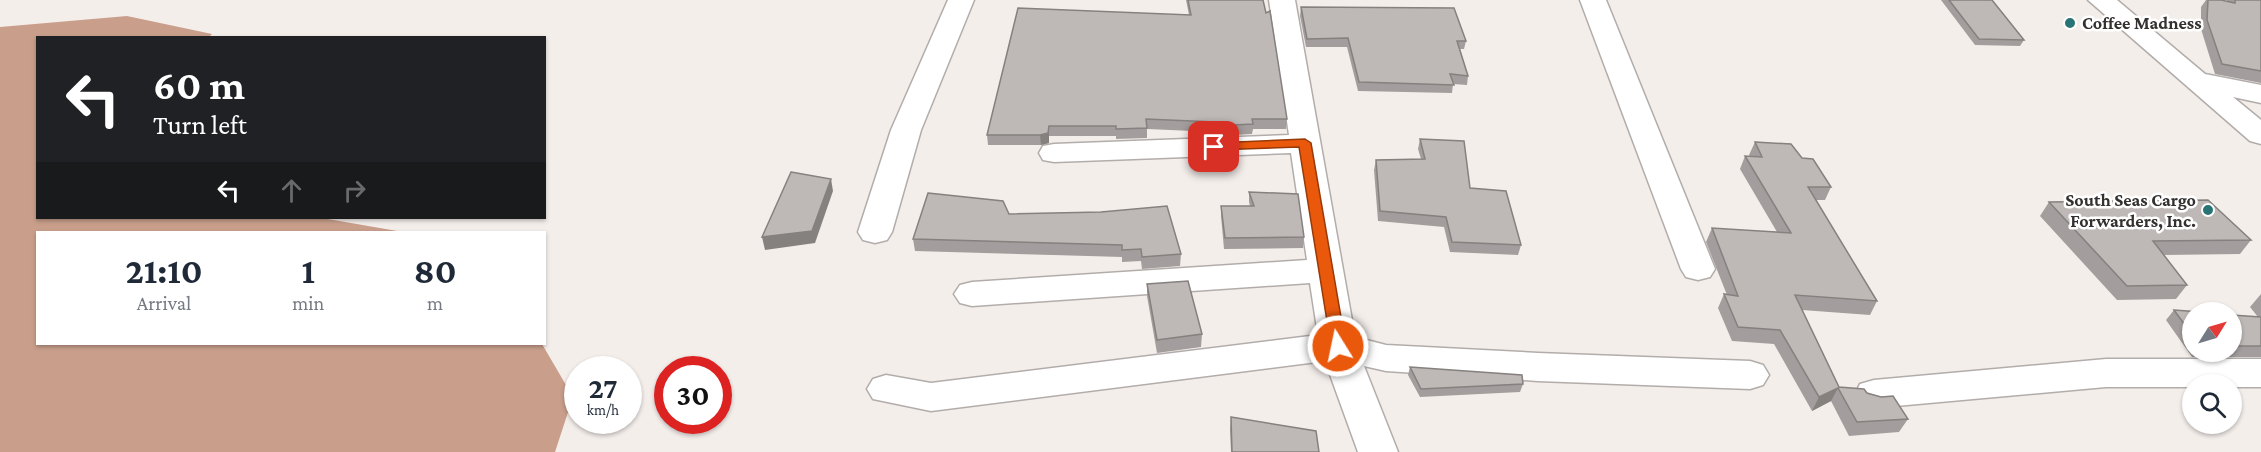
<!DOCTYPE html>
<html lang="en">
<head>
<meta charset="utf-8">
<style>
	:root { --surface:#fff; --page:#f2f2f3; --text:#1f2937; --muted:#747a83 }
	body { margin:0; font-family:"Crimson Pro",serif; background:var(--page); color:var(--text); height:100vh; display:flex; flex-direction:column; font-size:22px; white-space:nowrap }
	* { box-sizing:border-box; margin:0 }
	p { font-size:20px; color:var(--muted) }
	.icon { flex:none; width:33px; height:33px; fill:none; stroke:currentColor; stroke-width:2; stroke-linecap:round; stroke-linejoin:round }
	.map { position:relative; flex:1; overflow:hidden }
	.side { position:absolute; left:36px; top:231px; width:510px; height:114px; display:flex; flex-direction:column; background:var(--surface); border-radius:0px; box-shadow:0 2px 4px #0004 }
	.side>* { flex:none }
	.guide { position:absolute; left:36px; top:36px; width:510px; height:183px; border-radius:0px; box-shadow:0 2px 4px #0004; background:#202124; color:#fff; overflow:hidden }
	.needle { width:39px; rotate:53deg }
	.buttons { position:absolute; left:2182px; top:302px; display:grid; gap:12px }
	.buttons a { display:grid; place-items:center; width:60px; height:60px; border-radius:50%; background:var(--surface); box-shadow:0 2px 4px #0004; font-size:30px }
	.speed { position:absolute; left:564px; top:356px; display:flex; gap:12px; font-size:30px; font-weight:700; text-align:center }
	.speed>* { display:grid; place-content:center; width:78px; height:78px; border-radius:50%; background:var(--surface); box-shadow:0 2px 4px #0004; line-height:1 }
	.speed small { font-size:15px; font-weight:400 }
	.speed .limit { border:9px solid #d22; background:#fff; color:#111 }
	.pin { position:absolute; display:grid; place-items:center; width:51px; height:51px; color:#fff; margin:-26px; border-radius:12px; box-shadow:0 3px 9px #0006 }
	.me { position:absolute; width:66px; margin:-33px; rotate:350deg; stroke-linejoin:round; filter:drop-shadow(0 0 4px #0008) }
	.turn { display:flex; align-items:center; gap:21px; height:126px; padding:0 18px; font-size:27px }
	.turn .icon { width:78px; height:78px; stroke-width:2.5 }
	.turn b { display:block; font-size:42px; line-height:51px }
	.lanes { display:flex; align-items:center; height:57px; padding:0 18px; background:#0003; justify-content:center; gap:30px; direction:ltr }
	.lanes .off { opacity:.35 }
	.eta { display:flex; justify-content:space-evenly; align-items:center; height:102px; text-align:center }
	.eta b { font-size:36px; font-weight:700; line-height:42px }
	.map>svg:first-child { display:block }
	.water { fill:#c99f8b }
	.lines { fill:none; stroke-linecap:round; stroke-linejoin:round }
	.minor-casing { stroke:#b2adaa; stroke-width:3 }
	.minor { fill:#fff; fill-rule:evenodd }
	.wall { fill:#a39e9d }
	.shaded-wall { fill:#85817f }
	.building { fill:#beb8b6; stroke:#85817f; stroke-width:1.5 }
	.route { fill:#ea580c; stroke:#983908; stroke-width:1.5 }
	.poi-dot { fill:#287374; stroke:#fff; stroke-width:2 }
	.labels { text-anchor:middle; stroke-width:5; stroke-linejoin:round; paint-order:stroke }
	.poi-label { font-size:18px; font-weight:bold; fill:#33302f; stroke:#fff; text-anchor:start }
</style>
</head>
<body>
<div class="map">
<svg width="2261" height="452" viewBox="0 0 2261 452">
	<rect width="100%" height="100%" fill="#f4eeeb"/>
	<path class="water" d="M127,16L212,34L208,38H38V218H322L403,232H38V344H542L573,397L555,452H0V27Z"/>
	<g class="lines">
		<defs>
			<g id="minor">
				<path d="M948,0H974L921,130L892,232L887,240L875,243L863,240L858,232L891,130Z"/>
				<path d="M1269,0H1295L1355,337L1386,345L1538,353L1750,361L1763,365L1769,375L1763,385L1750,389L1538,381L1386,371L1364,366L1398,452H1358L1325,361L931,411L873,399L867,389L873,379L886,375L931,383L1318,335L1310,283L972,306L960,303L954,294L960,285L972,282L1307,260L1291,153L1054,162L1043,160L1039,153L1043,146L1054,144L1289,135Z"/>
				<path d="M1580,0H1606L1715,269L1710,277L1698,280L1686,277L1681,269Z"/>
				<path d="M2088,0H2117L2205,74L2261,85V103L2233,97L2261,120V144L2250,141Z"/>
				<path d="M2106,359H2261V387H2232V384H2193V387H2106L1874,408L1860,404L1855,394L1860,384L1874,380Z"/>
			</g>
		</defs>
		<use href="#minor" class="minor-casing"/>
		<use href="#minor" class="minor"/>
	</g>
	<g class="wall">
		<path d="M1186,0H1263L1287,119L1286,129H1253L1252,134L1214,136L1215,132L1147,129V138L1116,139V136H1049V143L1041,145H988L987,135L1189,15Z"/>
		<path d="M1941,0H1992L2024,40L2020,46L1975,45Z"/>
		<path d="M2206,0H2221L2227,2V0H2261V83L2215,74L2201,29V7Z"/>
		<path d="M1301,7L1466,41L1464,49H1460L1468,76L1467,85L1453,84L1452,93L1358,91L1347,47H1306L1300,16Z"/>
		<path d="M1420,139L1470,188L1521,245L1518,255L1450,252L1444,227L1378,221L1374,170L1376,160L1421,159L1418,149Z"/>
		<path d="M1755,142L1802,158L1831,187L1825,200H1816L1877,301L1870,315L1802,310L1839,387L1867,393L1908,419L1899,432L1849,436L1831,401L1812,411L1774,344L1732,341L1718,308L1724,294L1727,295L1706,242L1712,228L1777,232L1740,169L1745,156H1750L1749,155Z"/>
		<path d="M1249,192L1304,237L1303,248L1224,249L1221,216V206H1250L1249,202Z"/>
		<path d="M2049,202L2251,240L2240,254L2164,255L2187,285L2176,299L2117,300L2040,216Z"/>
		<path d="M1009,214L1181,254L1180,266L1142,269L1141,261L1122,262V257L915,251L913,239Z"/>
		<path d="M1147,284L1202,334L1201,347L1157,353L1147,296Z"/>
		<path d="M2261,294V357H2192L2166,320L2174,310L2193,312V351H2232V315L2258,317L2250,307Z"/>
		<path d="M1410,367L1523,384L1520,392L1420,397L1408,375Z"/>
		<path d="M1231,417L1319,452H1231L1230,430Z"/>
	</g>
	<g class="shaded-wall">
		<path d="M1049,126V143L1041,145L1040,135Z"/>
		<path d="M831,179L833,191L815,243L765,250L762,237Z"/>
		<path d="M1838,388L1831,401L1812,411L1819,397Z"/>
	</g>
	<g class="building">
		<path d="M1188,0H1263L1266,13L1270,11L1287,119H1252L1253,124L1215,126V122L1146,119L1147,128L1116,129V126H1049L1048,133L1040,135H987L1018,8L1191,15Z"/>
		<path d="M1949,0H1992L2024,40L1979,39Z"/>
		<path d="M2208,0H2221L2235,3V0H2261V71L2222,64L2207,20Z"/>
		<path d="M1301,7L1454,8L1466,41H1457L1468,76L1450,74L1454,85L1359,82L1348,38L1307,39Z"/>
		<path d="M1420,139L1464,141L1470,188L1506,191L1521,245L1452,242L1446,217L1380,211L1376,160L1425,159Z"/>
		<path d="M1755,142L1791,144L1802,158L1813,159L1831,187H1808L1877,301L1795,295L1839,387L1864,389L1867,393L1881,397L1893,396L1908,419L1857,422L1838,388L1819,397L1780,330L1738,327L1724,294L1738,296L1712,228L1791,233L1745,156L1762,157Z"/>
		<path d="M791,172L831,179L812,231L762,237Z"/>
		<path d="M1249,192L1298,194L1304,237L1225,238L1221,206H1254Z"/>
		<path d="M928,193L1003,201L1009,214L1101,212L1167,206L1181,254L1142,257L1141,249L1122,250V245L913,239Z"/>
		<path d="M2208,200L2251,240L2153,241L2187,285L2127,286L2049,202Z"/>
		<path d="M1188,281L1202,334L1157,340L1147,284Z"/>
		<path d="M2174,310L2201,312H2193V336Z"/>
		<path d="M2232,315L2261,317V346H2232Z"/>
		<path d="M1410,367L1522,375L1523,384L1421,389Z"/>
		<path d="M1231,417L1316,431L1319,452H1232Z"/>
	</g>
	<path class="route" d="M1305,139L1311,143L1346,346L1344,349H1333L1331,346L1299,147L1214,150L1207,147L1214,143Z"/>
	<g class="poi-dot">
		<circle cx="2070" cy="23" r="6"/>
		<circle cx="2208" cy="210" r="6"/>
	</g>
	<g class="labels">
		<g class="poi-label">
			<text x="2082" y="29">Coffee Madness</text>
			<text x="2196" y="206" text-anchor="end">South Seas Cargo<tspan x="2196" dy="21">Forwarders, Inc.</tspan></text>
		</g>
	</g>
</svg>
<div class="buttons">
<a><svg class="needle" viewBox="-14 -14 28 28"><path d="M0-13l5 13h-10z" fill="#e53935"/><path d="M0 13l5-13h-10z" fill="#747a83"/></svg></a>
<a><svg class="icon" aria-label="search" viewBox="0 0 24 24"><circle cx="10" cy="10" r="6"/><path d="M15 15l6 6"/></svg></a>
</div>
<div class="speed"><div>27<small>km/h</small></div><div class="limit">30</div></div>
<div class="pin" style="left:1214px;top:147px;background:#d93025"><svg class="icon" aria-label="arrive" viewBox="0 0 24 24"><path d="M6 21V4h12l-3 4 3 4H6"/></svg></div>
<svg class="me" style="left:1338px;top:346px" viewBox="-20 -20 40 40"><circle r="17" fill="#ea580c" stroke="#fff" stroke-width="3"/><path d="M0-11L8 9 0 5-8 9z" fill="#fff"/></svg>
<div class="guide">
<div class="turn"><svg class="icon" aria-label="left" viewBox="0 0 24 24"><path d="M17 20v-9H6M10 6l-5 5 5 5"/></svg><div><b>60 m</b>Turn left</div></div>
<div class="lanes"><svg class="icon" aria-label="left" viewBox="0 0 24 24"><path d="M17 20v-9H6M10 6l-5 5 5 5"/></svg><svg class="icon off" aria-label="ahead" viewBox="0 0 24 24"><path d="M12 20V5M6 11l6-6 6 6"/></svg><svg class="icon off" aria-label="right" viewBox="0 0 24 24"><path d="M7 20v-9h11M14 6l5 5-5 5"/></svg></div>
</div>
<section class="side">
<div class="eta">
<div><b>21:10</b><p>Arrival</p></div>
<div><b>1</b><p>min</p></div>
<div><b>80</b><p>m</p></div>
</div>
</section>
</div>
</body>
</html>
